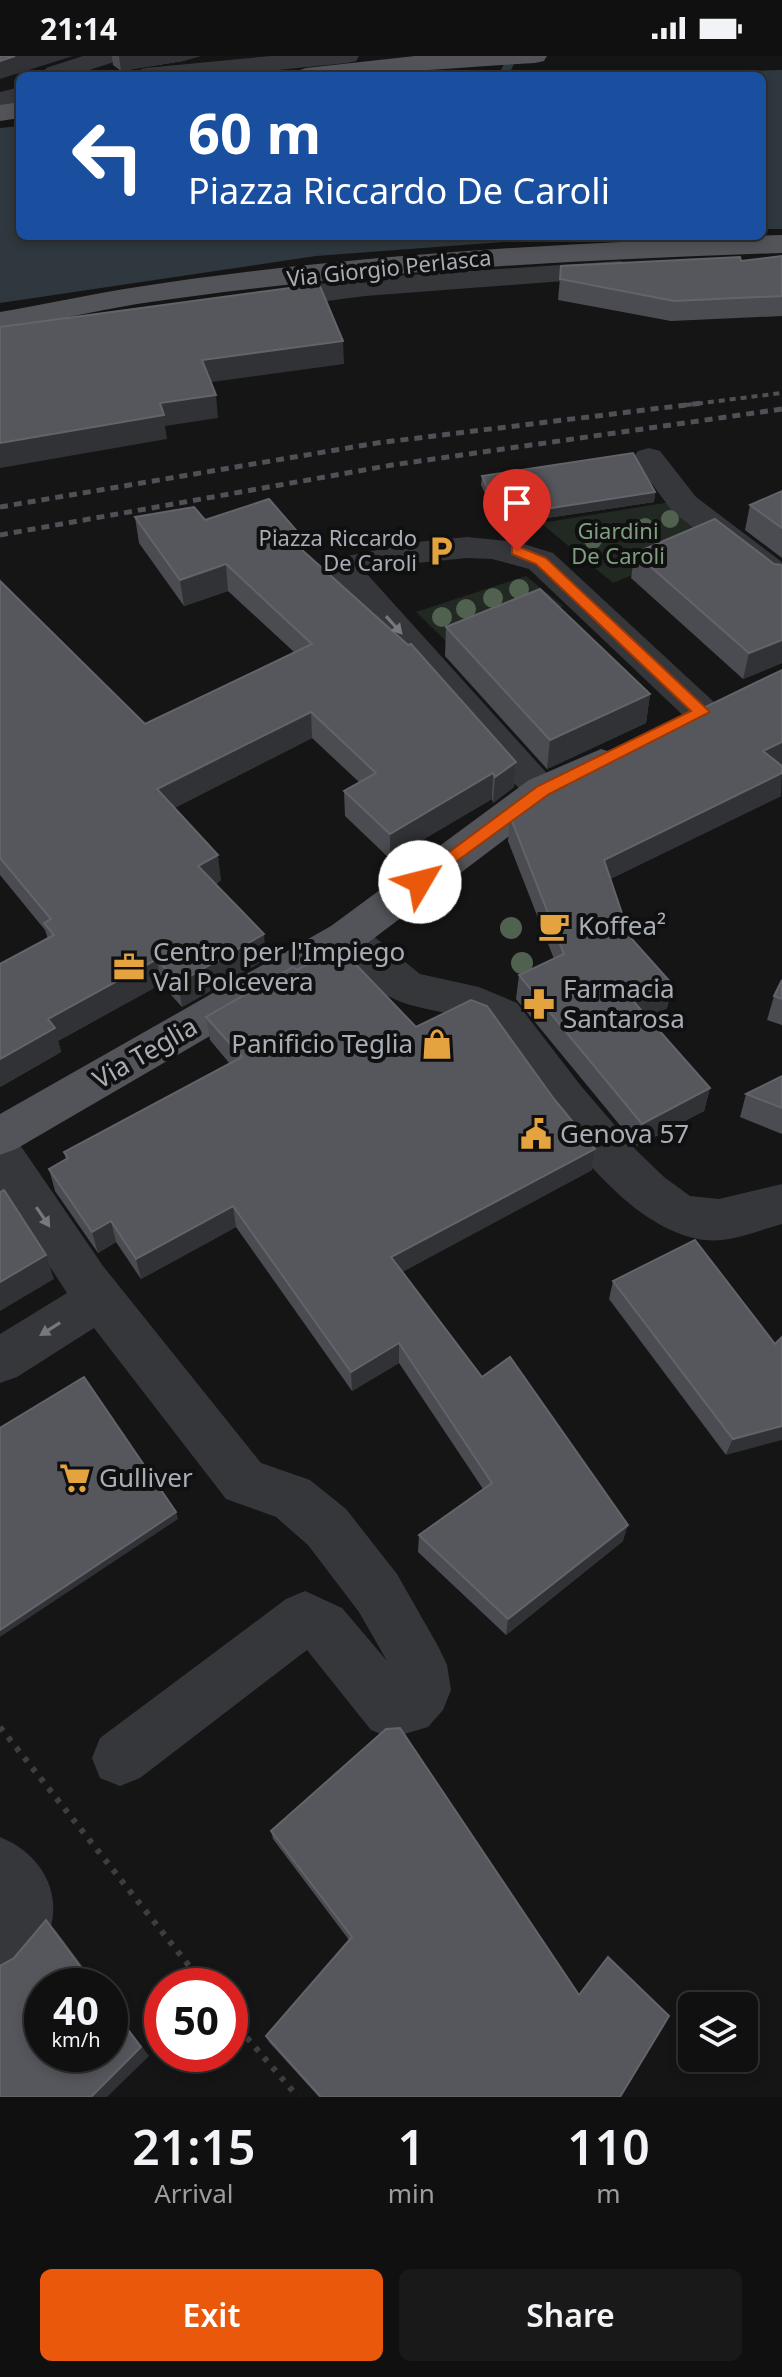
<!DOCTYPE html>
<html lang="en">
<head>
<meta charset="utf-8">
<style>
	:root { --surface:#101010; --page:#191919; --text:#f1f3f6; --muted:#9c9d9f; --line:#303030; --accent:#ea580c }
	body { margin:0; font-family:"Noto Sans",sans-serif; background:var(--page); color:var(--text); height:100vh; display:flex; flex-direction:column; font-size:30px; white-space:nowrap }
	* { box-sizing:border-box; margin:0 }
	p { font-size:26px; color:var(--muted) }
	.icon { flex:none; width:44px; height:44px; fill:none; stroke:currentColor; stroke-width:2; stroke-linecap:round; stroke-linejoin:round }
	.map { position:relative; height:2041px; overflow:hidden }
	.drawer { display:flex; flex-direction:column; background:var(--surface); flex:1 }
	.drawer>* { flex:none }
	.top-card { position:absolute; left:16px; top:16px; width:750px; height:168px; border-radius:12px; box-shadow:0 4px 12px #0003,0 0 0 2px var(--line); background:#1a4fa0; color:#fff; overflow:hidden }
	.tools { position:absolute; left:678px; top:1936px; display:grid; gap:16px }
	.tools a { display:grid; place-items:center; width:80px; height:80px; border-radius:12px; background:var(--surface); box-shadow:0 4px 12px #0003,0 0 0 2px var(--line); font-size:40px }
	.speed { position:absolute; left:24px; top:1912px; display:flex; gap:16px; font-size:40px; font-weight:700; text-align:center }
	.speed>* { display:grid; place-content:center; width:104px; height:104px; border-radius:50%; background:var(--surface); box-shadow:0 4px 12px #0003,0 0 0 2px var(--line); line-height:1 }
	.speed small { font-size:20px; font-weight:400 }
	.speed .limit { border:12px solid #d22; background:#fff; color:#111 }
	.pin { position:absolute; display:grid; place-items:center; width:68px; height:68px; color:#fff; margin:-82px -34px; border-radius:50% 50% 50% 0; rotate:-45deg; box-shadow:0 0 8px #0007 }
	.pin .icon { rotate:45deg }
	.me { position:absolute; width:88px; margin:-44px; rotate:53deg; stroke-linejoin:round; filter:drop-shadow(0 0 6px #0008) }
	.turn { display:flex; align-items:center; gap:28px; height:168px; padding:0 40px; font-size:36px }
	.turn .icon { width:104px; height:104px; stroke-width:2.5 }
	.turn b { display:block; font-size:56px; line-height:68px }
	.eta { display:flex; justify-content:space-evenly; align-items:center; height:136px; text-align:center }
	.eta b { font-size:48px; font-weight:600; line-height:56px }
	.button { display:flex; gap:16px; margin-top:auto; padding:16px 40px }
	.button a { flex:1; height:92px; border-radius:12px; background:var(--accent); color:#fff; font-size:32px; font-weight:600; line-height:92px; text-align:center }
	.button a+a { background:var(--page); color:var(--text) }
	.status { display:flex; justify-content:space-between; align-items:center; height:56px; padding:0 40px; background:var(--surface); direction:ltr }
	.status svg { height:22px; fill:currentColor }
	.map>svg:first-child { display:block }
	.green { fill:#212922 }
	.water { fill:#2f383e }
	.lines { fill:none; stroke-linecap:round; stroke-linejoin:round }
	.stream { fill:#2f383e; fill-rule:evenodd }
	.path { stroke:#3c3e42; stroke-width:6; stroke-dasharray:5 8; stroke-linecap:butt }
	.minor { fill:#36373b; fill-rule:evenodd }
	.major { fill:#52545a; fill-rule:evenodd }
	.rail-far1 { stroke:#4f5156; stroke-width:4; stroke-dasharray:6 5; stroke-linecap:butt }
	.rail { stroke:#4f5156; stroke-width:5; stroke-dasharray:8 6; stroke-linecap:butt }
	.tree { fill:#506150 }
	.wall { fill:#4b4c51 }
	.shaded-wall { fill:#313235 }
	.building { fill:#55575c; stroke:#62646a; stroke-width:2 }
	.oneway { fill:#75787f }
	.route { fill:#ea580c; stroke:#983908; stroke-width:2 }
	.labels { text-anchor:middle; stroke-width:8; stroke-linejoin:round; paint-order:stroke }
	.far-street-label { font-size:22px; fill:#a8adb6; stroke:#101011 }
	.far-park-label { font-size:22px; fill:#809f80; stroke:#101011 }
	.far-poi-label { font-size:22px; fill:#a8adb6; stroke:#101011; text-anchor:end }
	.poi-label { font-size:26px; fill:#a8adb6; stroke:#101011; text-anchor:start }
	.street-label { font-size:26px; fill:#a8adb6; stroke:#101011 }
</style>
</head>
<body>
<div class="status"><b>21:14</b><svg viewBox="0 0 49 12"><path d="M0 12V9h3v3zM5 12V6h3v6zM10 12V3h3v9zM15 12V0h3v12zM26 1h20v11H26zM47 4h2v5h-2z"/></svg></div>
<div class="map">
<svg width="782" height="2041" viewBox="0 0 782 2041">
	<rect width="100%" height="100%" fill="#151516"/>
	<g class="green">
		<path d="M671,446L715,485L613,527L541,467Z"/>
		<path d="M526,520L563,550L455,594L416,556Z"/>
	</g>
	<g class="water">
		<path d="M782,14V173H762V20H567Z"/>
		<path d="M20,70V180H584L316,200L0,247V72Z"/>
	</g>
	<g class="lines">
		<path class="stream" d="M508,0H518L508,20H498Z"/>
		<g class="path">
			<path d="M0,1671L205,1930"/>
			<path d="M230,1962L298,2041"/>
		</g>
		<g class="minor">
			<path d="M83,0H120L117,5L71,20H42L46,12Z"/>
			<path d="M271,0H359L356,5L347,7L221,20H132L136,15L145,12Z"/>
			<path d="M20,31V47L0,52V36Z"/>
			<path d="M620,205L630,208L634,214L630,220L365,240L266,253L256,250L251,244L256,238L266,235L365,222Z"/>
			<path d="M649,392L660,395L696,441L782,506V534L770,531L672,455L633,402L638,395Z"/>
			<path d="M467,481L517,486L553,497L715,647L721,656L715,665L702,669L689,665L529,513L492,503L467,502L417,507L367,518L562,734L557,744L543,748L529,744L325,512L330,504L342,501L417,486Z"/>
			<path d="M346,865L361,870L420,918L479,931L517,947L581,1030L636,1094L664,1121L690,1140L719,1143L782,1128V1168C756,1175 726,1189 698,1183C610,1165 538,1039 487,971C458,954 421,957 390,941C367,930 351,908 331,892L325,881L331,870Z"/>
			<path d="M0,1077L16,1083L103,1210L261,1407L310,1424L346,1453L397,1518L438,1590L447,1609L451,1634L443,1654L428,1671L391,1682L371,1674L307,1594L140,1722L120,1730L100,1722L92,1702L100,1682L286,1543L305,1535L342,1552L387,1605L359,1556L308,1489L276,1461L226,1443L94,1272L17,1321L0,1327V1278L67,1237L0,1134Z"/>
			<path d="M0,1781C71,1810 71,1895 0,1924Z"/>
		</g>
		<g class="major">
			<path d="M415,0H547L544,5L535,7C454,11 374,20 293,20L297,15L306,12Z"/>
			<path d="M20,46V62L0,65V49Z"/>
			<path d="M782,179V197C566,204 350,216 137,248C91,256 46,266 0,274V256C46,248 91,238 137,231C350,198 566,187 782,179Z"/>
			<path d="M601,693L614,697L620,706L614,715L557,744L361,892L16,1093L0,1099V1058L331,870L529,724Z"/>
		</g>
		<path class="rail-far1" d="M686,349L782,337"/>
		<g class="rail">
			<path d="M0,451L377,387L702,347"/>
			<path d="M0,479L392,409L782,353"/>
		</g>
	</g>
	<g class="tree">
		<circle cx="670" cy="463" r="9"/>
		<circle cx="645" cy="471" r="9"/>
		<circle cx="593" cy="484" r="9"/>
		<circle cx="519" cy="533" r="10"/>
		<circle cx="493" cy="542" r="10"/>
		<circle cx="466" cy="553" r="10"/>
		<circle cx="442" cy="561" r="10"/>
		<circle cx="511" cy="872" r="11"/>
		<circle cx="522" cy="907" r="11"/>
	</g>
	<g class="wall">
		<path d="M112,0H200L183,5L121,15L113,9Z"/>
		<path d="M782,200V260L671,265L558,244L561,210L741,205Z"/>
		<path d="M482,420L655,436L654,446L500,469L481,429Z"/>
		<path d="M782,435V502L745,474L750,449Z"/>
		<path d="M135,461L205,464L302,481L303,494L516,706L514,731L493,747L492,743L390,803L345,760L344,735L359,726L312,682L174,752L221,824L216,828L266,903L182,951L161,928L58,985L61,996L0,1031L48,883L45,874L0,819V525L145,668L294,596L228,535L184,550L139,487Z"/>
		<path d="M635,497L782,509V607L743,623L631,522Z"/>
		<path d="M446,571L650,638L646,667L547,713L445,600Z"/>
		<path d="M782,708L781,709V740L610,823L630,881L672,928L667,952L648,962L710,1032L704,1055L637,1090L516,943L519,919L554,903L508,785L510,760Z"/>
		<path d="M297,914L416,971L554,1043L595,1093L592,1114L402,1216L482,1321L623,1485L506,1579L418,1496L419,1479L483,1433L399,1307L352,1335L236,1171L141,1223L116,1186L98,1197L55,1135L49,1113L66,1103L64,1096L230,1008L210,984L206,961Z"/>
		<path d="M782,924V969L767,964L774,940Z"/>
		<path d="M782,1020V1078L740,1061L746,1038Z"/>
		<path d="M613,1225L775,1288L726,1399L609,1243Z"/>
		<path d="M271,1775L620,2041H319L269,1986L266,1980L349,1884L273,1783Z"/>
	</g>
	<g class="shaded-wall">
		<path d="M15,0H73L0,23V5Z"/>
		<path d="M119,0H200L183,5L121,15Z"/>
		<path d="M343,285L344,308L204,327L202,304Z"/>
		<path d="M216,339L218,362L165,370L167,383L0,412V387L160,347Z"/>
		<path d="M655,436L654,446L500,469V460Z"/>
		<path d="M302,481L304,507L292,485Z"/>
		<path d="M226,508L228,535L184,550L180,524Z"/>
		<path d="M782,584V607L743,623L749,597Z"/>
		<path d="M650,638L646,667L547,713L550,684Z"/>
		<path d="M311,656L312,682L161,759L157,733Z"/>
		<path d="M782,686V708L757,720L763,695Z"/>
		<path d="M516,706L514,731L493,747L495,721Z"/>
		<path d="M493,717L492,743L390,803V778Z"/>
		<path d="M782,717L781,740L600,828L604,804Z"/>
		<path d="M218,799L221,824L202,835L198,810Z"/>
		<path d="M264,878L266,903L182,951L178,927Z"/>
		<path d="M157,903L161,928L58,985L61,996L0,1031V1003L48,963Z"/>
		<path d="M672,928L667,952L630,970L634,946Z"/>
		<path d="M710,1032L704,1055L637,1090L642,1068Z"/>
		<path d="M595,1093L592,1114L391,1222V1201Z"/>
		<path d="M233,1150L236,1171L141,1223L136,1203Z"/>
		<path d="M111,1165L116,1186L98,1197L92,1176Z"/>
		<path d="M46,1199L54,1223L0,1255V1226Z"/>
		<path d="M399,1287V1307L352,1335L351,1316Z"/>
		<path d="M782,1370V1384L726,1399L733,1383Z"/>
		<path d="M176,1456L178,1463L0,1581V1574Z"/>
		<path d="M628,1469L623,1485L506,1579L508,1563Z"/>
		<path d="M46,1864L57,1876L97,1930H95Z"/>
		<path d="M110,1948L149,2000L107,2041H91Z"/>
	</g>
	<g class="building">
		<path d="M0,0H15L0,5Z"/>
		<path d="M782,200V240L674,245L560,223L561,210L740,201L741,205Z"/>
		<path d="M319,228L343,285L202,304L216,339L160,347L164,359L0,387V271Z"/>
		<path d="M633,397L655,436L500,460L482,420Z"/>
		<path d="M782,435V472L750,449Z"/>
		<path d="M269,443L302,481L292,485L408,589L411,588L516,706L495,721L493,717L390,778L344,735L376,717L311,656L157,733L218,799L198,810L264,878L178,927L157,903L48,963L55,972L0,1003V908L54,879L44,867L51,863L0,802V525L145,668L312,588L226,508L180,524L135,461L194,451L205,464Z"/>
		<path d="M715,463L774,508L782,509V584L749,597L635,497Z"/>
		<path d="M540,533L650,638L550,684L446,571Z"/>
		<path d="M782,614V686L763,695L782,710V717L604,804L630,881L672,928L634,946L710,1032L642,1068L519,919L564,898L510,760L561,721Z"/>
		<path d="M339,891L416,971L471,944L487,950L554,1043L595,1093L391,1201L482,1321L510,1301L628,1469L508,1563L419,1479L492,1427L399,1287L351,1316L233,1150L136,1203L111,1165L92,1176L49,1113L68,1102L64,1096L242,1001L206,961L293,911L297,914Z"/>
		<path d="M782,924V943L774,940Z"/>
		<path d="M782,1020V1052L746,1038Z"/>
		<path d="M4,1134L46,1199L0,1226V1136Z"/>
		<path d="M695,1184L775,1288L782,1281V1370L733,1383L613,1225Z"/>
		<path d="M84,1321L176,1456L0,1574V1372Z"/>
		<path d="M400,1672L579,1939L608,1901L669,1960L620,2041H321L266,1980L352,1881L271,1775L386,1673Z"/>
		<path d="M46,1864L95,1930H42V1998H110V1950L141,1991L91,2041H0V1910L14,1902Z"/>
	</g>
	<defs><path id="oneway-solid" d="M-6-.8H1V-3.2L6.5 0L1 3.2V.8H-6Z" transform="scale(2)"/></defs>
	<g class="oneway">
		<use href="#oneway-solid" transform="translate(394 569) rotate(48)"/>
		<use href="#oneway-solid" transform="translate(43 1161) rotate(56)"/>
		<use href="#oneway-solid" transform="translate(50 1273) rotate(148)"/>
	</g>
	<path class="route" d="M517,490L546,502L710,656L549,738L420,832L414,830L412,826L414,822L538,730L691,655L536,508L512,498V491Z"/>
	<defs>
		<symbol id="parking-bare" viewBox="-9 -9 18 18"><path d="M-3.5-5.5H1a3.5 3.5 0 0 1 0 7H-1V5.5H-3.5ZM-1-3.4V-.6H.8a1.4 1.4 0 0 0 0-2.8Z" fill="#e5a33f" stroke="#101011" stroke-width="2.5" paint-order="stroke"/></symbol>
		<symbol id="cafe-bare" viewBox="-9 -9 18 18"><path d="M-5.5-4.5H6V0H3Q3 3.5 0 3.5H-2.5Q-5.5 3.5-5.5 0ZM3-3.2v2h1.7v-2ZM-6 4.5H4V6H-6Z" fill="#e5a33f" stroke="#101011" stroke-width="2.5" paint-order="stroke"/></symbol>
		<symbol id="office-bare" viewBox="-9 -9 18 18"><path d="M-6-3h4V-5.5h4V-3h4V5H-6ZM-1-4.5V-3h2v-1.5ZM-6 0V1H6V0Z" fill="#e5a33f" stroke="#101011" stroke-width="2.5" paint-order="stroke"/></symbol>
		<symbol id="pharmacy-bare" viewBox="-9 -9 18 18"><path d="M-2-6h4v4h4v4h-4v4h-4v-4h-4v-4h4Z" fill="#e5a33f" stroke="#101011" stroke-width="2.5" paint-order="stroke"/></symbol>
		<symbol id="shop-bare" viewBox="-9 -9 18 18"><path d="M-5-2.5h2.3a2.7 3.5 0 0 1 5.4 0H5L5.5 6h-11ZM-1.5-2.5h3a1.5 2.3 0 0 0-3 0Z" fill="#e5a33f" stroke="#101011" stroke-width="2.5" paint-order="stroke"/></symbol>
		<symbol id="civic-bare" viewBox="-9 -9 18 18"><path d="M-.6-6.5H3V-4.5H.6V-3L4-1V1h2V6H-6V1h2V-1L-.6-3ZM-1.2 2.5V6h2.4V2.5Z" fill="#e5a33f" stroke="#101011" stroke-width="2.5" paint-order="stroke"/></symbol>
		<symbol id="supermarket-bare" viewBox="-9 -9 18 18"><path d="M-6-5.5h2.5l.6 2H6L4.5 2H-2.5L-4.4-4H-6ZM-1.5 3.2a1.3 1.3 0 1 0 .1 0ZM3 3.2a1.3 1.3 0 1 0 .1 0Z" fill="#e5a33f" stroke="#101011" stroke-width="2.5" paint-order="stroke"/></symbol>
	</defs>
	<g fill-rule="evenodd">
		<use href="#parking-bare" x="419" y="473" width="44" height="44"/>
		<use href="#cafe-bare" x="532" y="848" width="44" height="44"/>
		<use href="#office-bare" x="107" y="889" width="44" height="44"/>
		<use href="#pharmacy-bare" x="517" y="926" width="44" height="44"/>
		<use href="#shop-bare" x="415" y="966" width="44" height="44"/>
		<use href="#civic-bare" x="514" y="1056" width="44" height="44"/>
		<use href="#supermarket-bare" x="53" y="1400" width="44" height="44"/>
	</g>
	<g class="labels">
		<g class="far-street-label">
			<text transform="translate(389 212) rotate(-6)" y="8">Via Giorgio Perlasca</text>
		</g>
		<g class="far-park-label">
			<text x="618" y="483">Giardini<tspan x="618" dy="25">De Caroli</tspan></text>
		</g>
		<g class="far-poi-label">
			<text x="417" y="490">Piazza Riccardo<tspan x="417" dy="25">De Caroli</tspan></text>
		</g>
		<g class="poi-label">
			<text x="578" y="879">Koffea²</text>
			<text x="153" y="905">Centro per l'Impiego<tspan x="153" dy="30">Val Polcevera</tspan></text>
			<text x="563" y="942">Farmacia<tspan x="563" dy="30">Santarosa</tspan></text>
			<text x="413" y="997" text-anchor="end">Panificio Teglia</text>
			<text x="560" y="1087">Genova 57</text>
			<text x="99" y="1431">Gulliver</text>
		</g>
		<g class="street-label">
			<text transform="translate(145 997) rotate(-30)" y="9">Via Teglia</text>
		</g>
	</g>
</svg>
<div class="tools">
<a><svg class="icon" aria-label="layers" viewBox="0 0 24 24"><path d="M12 4l9 5-9 5-9-5zM3 14l9 5 9-5"/></svg></a>
</div>
<div class="speed"><div>40<small>km/h</small></div><div class="limit">50</div></div>
<div class="pin" style="left:517px;top:495px;background:#d93025"><svg class="icon" aria-label="arrive" viewBox="0 0 24 24"><path d="M6 21V4h12l-3 4 3 4H6"/></svg></div>
<svg class="me" style="left:420px;top:826px" viewBox="-20 -20 40 40"><circle r="19" fill="#fff"/><path d="M0-13L10 11 0 6-10 11z" fill="#ea580c"/></svg>
<div class="top-card">
<div class="turn"><svg class="icon" aria-label="left" viewBox="0 0 24 24"><path d="M17 20v-9H6M10 6l-5 5 5 5"/></svg><div><b>60 m</b>Piazza Riccardo De Caroli</div></div>
</div>
</div>
<section class="drawer">
<div class="eta">
<div><b>21:15</b><p>Arrival</p></div>
<div><b>1</b><p>min</p></div>
<div><b>110</b><p>m</p></div>
</div>
<div class="button"><a>Exit</a><a>Share</a></div>
</section>
</body>
</html>
